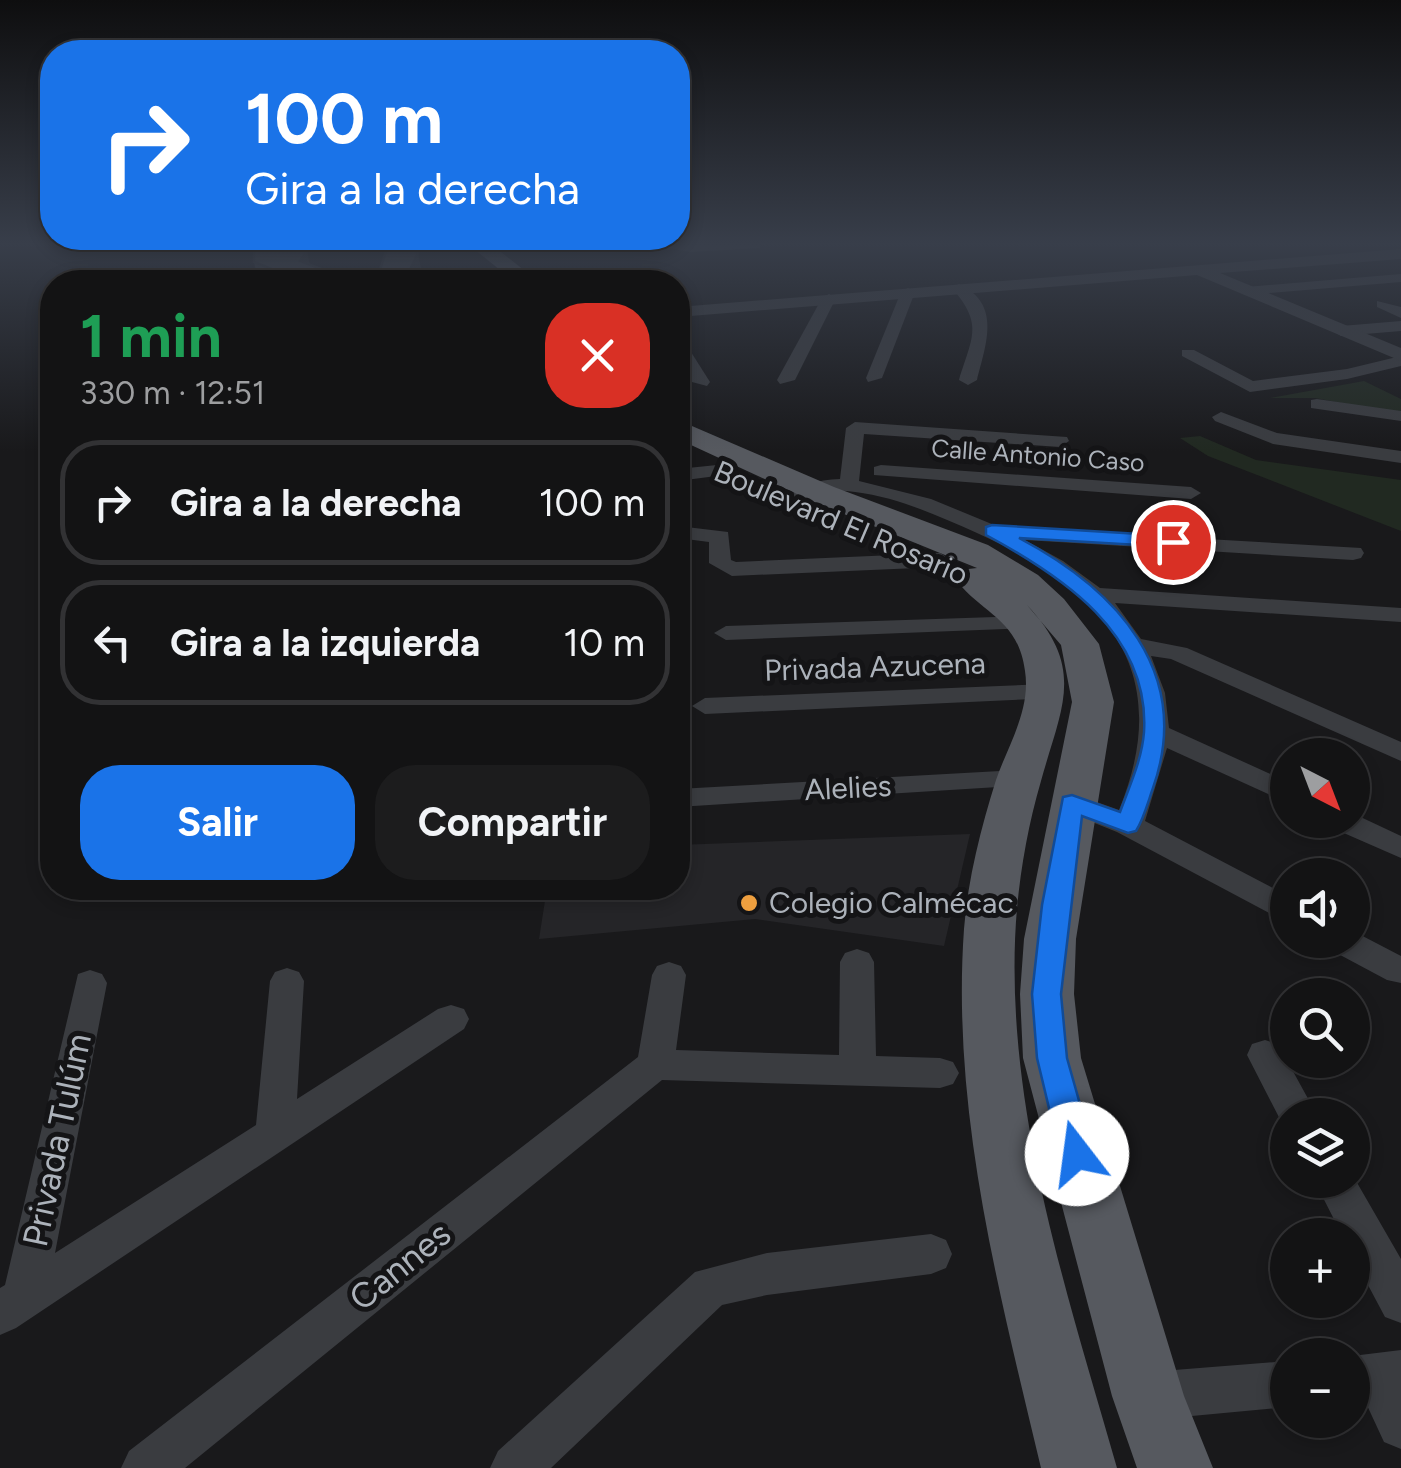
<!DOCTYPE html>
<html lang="es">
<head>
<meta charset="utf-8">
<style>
	:root { --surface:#131314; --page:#1c1c1d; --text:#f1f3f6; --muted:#9d9ea0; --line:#323234; --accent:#1a73e8 }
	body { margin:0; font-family:Figtree,sans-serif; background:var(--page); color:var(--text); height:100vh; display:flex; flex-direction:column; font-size:38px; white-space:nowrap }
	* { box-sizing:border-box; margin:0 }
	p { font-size:32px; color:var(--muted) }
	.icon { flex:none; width:55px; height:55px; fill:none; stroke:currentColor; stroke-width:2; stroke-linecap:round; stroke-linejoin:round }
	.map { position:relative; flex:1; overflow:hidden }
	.drawer { position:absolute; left:40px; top:270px; width:650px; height:630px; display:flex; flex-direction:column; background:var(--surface); border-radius:40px; box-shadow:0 5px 15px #0003,0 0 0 2px var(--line) }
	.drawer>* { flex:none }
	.banner { position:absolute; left:40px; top:40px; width:650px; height:210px; border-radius:40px; box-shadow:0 5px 15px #0003,0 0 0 2px var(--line); background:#1a73e8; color:#fff; overflow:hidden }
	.needle { width:65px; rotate:138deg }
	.buttons { position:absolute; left:1270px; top:738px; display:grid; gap:20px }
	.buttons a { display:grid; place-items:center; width:100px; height:100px; border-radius:50%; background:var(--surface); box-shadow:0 5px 15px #0003,0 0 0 2px var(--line); font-size:50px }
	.pin { position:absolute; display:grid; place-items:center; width:85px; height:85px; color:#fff; margin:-42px; border:5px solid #fff; border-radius:50%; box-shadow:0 2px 10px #0007 }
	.me { position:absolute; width:110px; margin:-55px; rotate:345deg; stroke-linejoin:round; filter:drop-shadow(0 0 8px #0008) }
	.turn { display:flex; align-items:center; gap:35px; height:210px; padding:0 40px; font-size:45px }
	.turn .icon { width:130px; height:130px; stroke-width:2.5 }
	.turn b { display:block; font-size:70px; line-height:85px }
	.round { display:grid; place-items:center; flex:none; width:105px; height:105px; border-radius:40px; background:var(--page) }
	.headline { display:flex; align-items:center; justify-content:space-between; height:170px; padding:0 40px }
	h1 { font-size:60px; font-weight:700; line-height:75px; color:#1e9e55 }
	.action { display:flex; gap:20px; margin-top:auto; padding:20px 40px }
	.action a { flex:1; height:115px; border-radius:40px; background:var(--accent); color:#fff; font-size:40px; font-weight:700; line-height:115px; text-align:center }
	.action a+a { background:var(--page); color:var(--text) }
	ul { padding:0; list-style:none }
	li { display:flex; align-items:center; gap:30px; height:125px; margin:0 20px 15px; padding:0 20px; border:5px solid var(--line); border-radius:40px }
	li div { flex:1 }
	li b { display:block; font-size:38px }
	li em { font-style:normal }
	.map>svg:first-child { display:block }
	.built { fill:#252528 }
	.green { fill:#212921 }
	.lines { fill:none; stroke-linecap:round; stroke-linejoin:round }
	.minor { fill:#3a3c40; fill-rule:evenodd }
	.tertiary { fill:#3a3c40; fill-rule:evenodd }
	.primary { fill:#56595f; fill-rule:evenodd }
	.wall { fill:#3c3d40 }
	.shaded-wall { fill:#313234 }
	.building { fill:#46474b; stroke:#313234; stroke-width:2.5 }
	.route { fill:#1a73e8; stroke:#114b97; stroke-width:2.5 }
	.poi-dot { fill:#ee9f3f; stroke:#141416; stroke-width:4 }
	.labels { text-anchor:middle; stroke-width:10; stroke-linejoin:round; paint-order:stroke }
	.far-street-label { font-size:25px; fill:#acb2ba; stroke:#141416 }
	.street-label { font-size:30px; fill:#acb2ba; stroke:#141416 }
	.poi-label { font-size:30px; fill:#acb2ba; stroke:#141416; text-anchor:start }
	.near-street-label { font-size:35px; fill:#acb2ba; stroke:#141416 }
</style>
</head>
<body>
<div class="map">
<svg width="1401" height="1468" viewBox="0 0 1401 1468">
	<rect width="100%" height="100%" fill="#19191b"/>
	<path class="built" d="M970,834L944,946L755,919L539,939L547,888H678V845Z"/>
	<g class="green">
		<path d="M1364,381L1401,399V414L1315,398H1270Z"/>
		<path d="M1200,436L1256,460L1401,480V531L1208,456L1180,438Z"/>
	</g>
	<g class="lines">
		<g class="minor">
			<path d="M1401,274V282L1246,295L1239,291L1246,287Z"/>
			<path d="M133,276L138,277L141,282H127Z"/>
			<path d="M959,284C1002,304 986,344 977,380L968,385L959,380C972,337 984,325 952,288Z"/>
			<path d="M908,288L915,292L882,378L868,382L866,378L901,292Z"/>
			<path d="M829,294L836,298L795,380L780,384L777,380L822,298Z"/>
			<path d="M1377,301L1401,307V318L1377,307Z"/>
			<path d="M1401,321V331L1341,336L1333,331L1341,326Z"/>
			<path d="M678,339L684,341L710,382L707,386L692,382L678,357Z"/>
			<path d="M1182,350H1194L1253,381L1347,369L1401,356V366L1347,379L1250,392L1182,356Z"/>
			<path d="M1317,399L1401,411V421L1311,408V400Z"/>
			<path d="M1221,412L1277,433L1401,451V463L1273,444L1215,421L1212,417Z"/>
			<path d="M855,422L1067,437L1069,441L1060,447L864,434L859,481L931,499L999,527L1361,548L1364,553L1361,558L1353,560L1025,540L1063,561L1100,588L1401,608V622L1115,603L1141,639L1187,648L1401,742V761L1171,659L1151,656L1165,693L1169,728L1288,782V803L1167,748L1145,821L1288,896V923L1117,832L1062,810L1057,803L1062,796L1072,793L1119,810C1177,668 1104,590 977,533C939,516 897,497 855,492C846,491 834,490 825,492C809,497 802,513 785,508L782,504C797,487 817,479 840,479L846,428Z"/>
			<path d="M717,465L724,467V475L678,481V469Z"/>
			<path d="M881,465L1191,487L1201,493L1191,499L874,475V467Z"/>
			<path d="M678,526L728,532L731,560L736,562L940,553L951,560L940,567L732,576L709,563V542L678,538Z"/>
			<path d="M1023,616L1035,623L1032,628L726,640L714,633L726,626Z"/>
			<path d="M1047,684L1060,692L1056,698L705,714L692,706L705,698Z"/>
			<path d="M1019,770L1029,773L1033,779L1029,785L678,807V789Z"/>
			<path d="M1352,813L1401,836V858L1330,827L1326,820H1352Z"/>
			<path d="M1353,931L1401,956V983L1387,980L1329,949L1324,940H1352Z"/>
			<path d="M857,949L869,953L874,962L876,1056L940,1058L953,1062L959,1073L953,1084L940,1088L662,1080L185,1468H121L129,1451L638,1057L652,975L657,966L669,962L681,966L686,975L676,1050L839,1055L840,962L845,953Z"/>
			<path d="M287,968L299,972L304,981L297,1099L438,1009L451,1005L464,1009L469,1019L464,1029L16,1328L0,1335V1288L5,1285L78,974L90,970L102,974L107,983L55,1253L256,1125L270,981L275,972Z"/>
			<path d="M1265,1040L1278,1044L1317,1115H1288V1128L1284,1127L1247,1055L1252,1044Z"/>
			<path d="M1352,1174L1401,1259V1323L1385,1317L1352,1255V1235H1342L1314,1180H1352Z"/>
			<path d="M931,1234L946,1240L952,1254L946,1268L931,1274L767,1295L722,1305L551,1468H490L498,1451L695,1272L767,1253Z"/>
			<path d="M1401,1350V1449L1384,1442L1365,1401L1352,1402V1356Z"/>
			<path d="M1288,1361V1407L1149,1420L1132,1413L1125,1396L1132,1379L1149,1372Z"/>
		</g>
		<path class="tertiary" d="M1401,249V259L1220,273L1401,348V361L1197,275L678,317V307Z"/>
		<g class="primary">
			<path d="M469,245H492L539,282H515Z"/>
			<path d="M678,420L834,487L988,545L1038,575L1064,599L1099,644L1114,702L1076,939L1074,994L1081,1058L1184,1396L1213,1468H1137L1112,1396L1023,1058L1020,994L1024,939L1072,702L1061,645L1027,605C1087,669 1061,708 1041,781C1029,822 1021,865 1017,908C1001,1097 1066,1289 1117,1468H1041C999,1291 951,1112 964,929C968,878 981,828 996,780C1008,745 1031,710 1025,671C1018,617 979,613 954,577L960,570L977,568L812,501L678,439Z"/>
		</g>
	</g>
	<g class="wall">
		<path d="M655,245H760V248L690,252Z"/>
		<path d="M254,262L310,265L355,282H262L258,281Z"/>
	</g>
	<g class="shaded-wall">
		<path d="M307,251L311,270L300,261Z"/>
		<path d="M418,253L421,269L414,282H404Z"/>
	</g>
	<g class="building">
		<path d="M388,245H407L418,253L404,282H376Z"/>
		<path d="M254,251H307L300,261L355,282H281L282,273L254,262Z"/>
	</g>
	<linearGradient id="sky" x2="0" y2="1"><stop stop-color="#0e0e0f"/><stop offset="0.54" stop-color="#383e4a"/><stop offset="1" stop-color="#383e4a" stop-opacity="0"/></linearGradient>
	<rect width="1401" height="451" fill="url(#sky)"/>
	<path class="route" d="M992,525L1173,536L1182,542L1173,547L1019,538C1116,589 1194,672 1153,788C1148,802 1144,818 1136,831L1128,833L1082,816L1061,994L1067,1058L1094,1154L1089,1164L1077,1168L1065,1164L1060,1154L1037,1058L1032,994L1042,905L1063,797L1072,795L1120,812C1129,787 1142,760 1144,732C1150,634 1062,576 986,535V527Z"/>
	<circle class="poi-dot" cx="749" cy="903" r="10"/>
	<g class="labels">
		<g class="far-street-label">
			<text transform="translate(1038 455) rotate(4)" y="9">Calle Antonio Caso</text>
		</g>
		<g class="street-label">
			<text transform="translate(841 523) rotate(23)" y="10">Boulevard El Rosario</text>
			<text transform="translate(875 667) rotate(-2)" y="10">Privada Azucena</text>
			<text transform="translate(848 788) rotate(-3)" y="10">Alelies</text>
		</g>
		<g class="poi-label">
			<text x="769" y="913">Colegio Calmécac</text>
		</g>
		<g class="near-street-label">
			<text transform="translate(57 1140) rotate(-78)" y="12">Privada Tulúm</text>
			<text transform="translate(400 1266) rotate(-39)" y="12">Cannes</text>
		</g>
	</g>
</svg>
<div class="buttons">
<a><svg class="needle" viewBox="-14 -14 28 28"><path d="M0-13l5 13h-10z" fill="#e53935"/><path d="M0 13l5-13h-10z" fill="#9d9ea0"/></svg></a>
<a><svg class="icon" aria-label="sound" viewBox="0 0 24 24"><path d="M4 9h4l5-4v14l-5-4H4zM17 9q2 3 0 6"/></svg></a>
<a><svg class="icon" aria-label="search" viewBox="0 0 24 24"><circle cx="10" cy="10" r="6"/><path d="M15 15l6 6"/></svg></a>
<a><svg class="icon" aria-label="layers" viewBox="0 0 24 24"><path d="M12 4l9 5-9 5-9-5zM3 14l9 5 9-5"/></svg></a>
<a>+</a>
<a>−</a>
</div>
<div class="pin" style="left:1173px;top:542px;background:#d93025"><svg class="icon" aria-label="arrive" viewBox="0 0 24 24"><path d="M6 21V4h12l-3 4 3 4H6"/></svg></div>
<svg class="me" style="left:1077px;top:1154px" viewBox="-20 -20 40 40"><circle r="19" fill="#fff"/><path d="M0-13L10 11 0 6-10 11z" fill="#1a73e8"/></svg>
<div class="banner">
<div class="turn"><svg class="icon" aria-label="right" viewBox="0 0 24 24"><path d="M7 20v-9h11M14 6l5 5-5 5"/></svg><div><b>100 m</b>Gira a la derecha</div></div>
</div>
<section class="drawer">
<div class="headline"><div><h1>1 min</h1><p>330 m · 12:51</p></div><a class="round" style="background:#d93025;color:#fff"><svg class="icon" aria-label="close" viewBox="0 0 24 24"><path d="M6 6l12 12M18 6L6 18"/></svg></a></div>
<ul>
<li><svg class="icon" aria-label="right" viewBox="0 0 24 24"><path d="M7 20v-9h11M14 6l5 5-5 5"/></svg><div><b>Gira a la derecha</b></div><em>100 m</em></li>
<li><svg class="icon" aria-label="left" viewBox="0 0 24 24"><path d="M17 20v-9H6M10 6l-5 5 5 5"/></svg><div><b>Gira a la izquierda</b></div><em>10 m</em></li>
</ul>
<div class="action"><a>Salir</a><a>Compartir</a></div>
</section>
</div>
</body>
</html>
